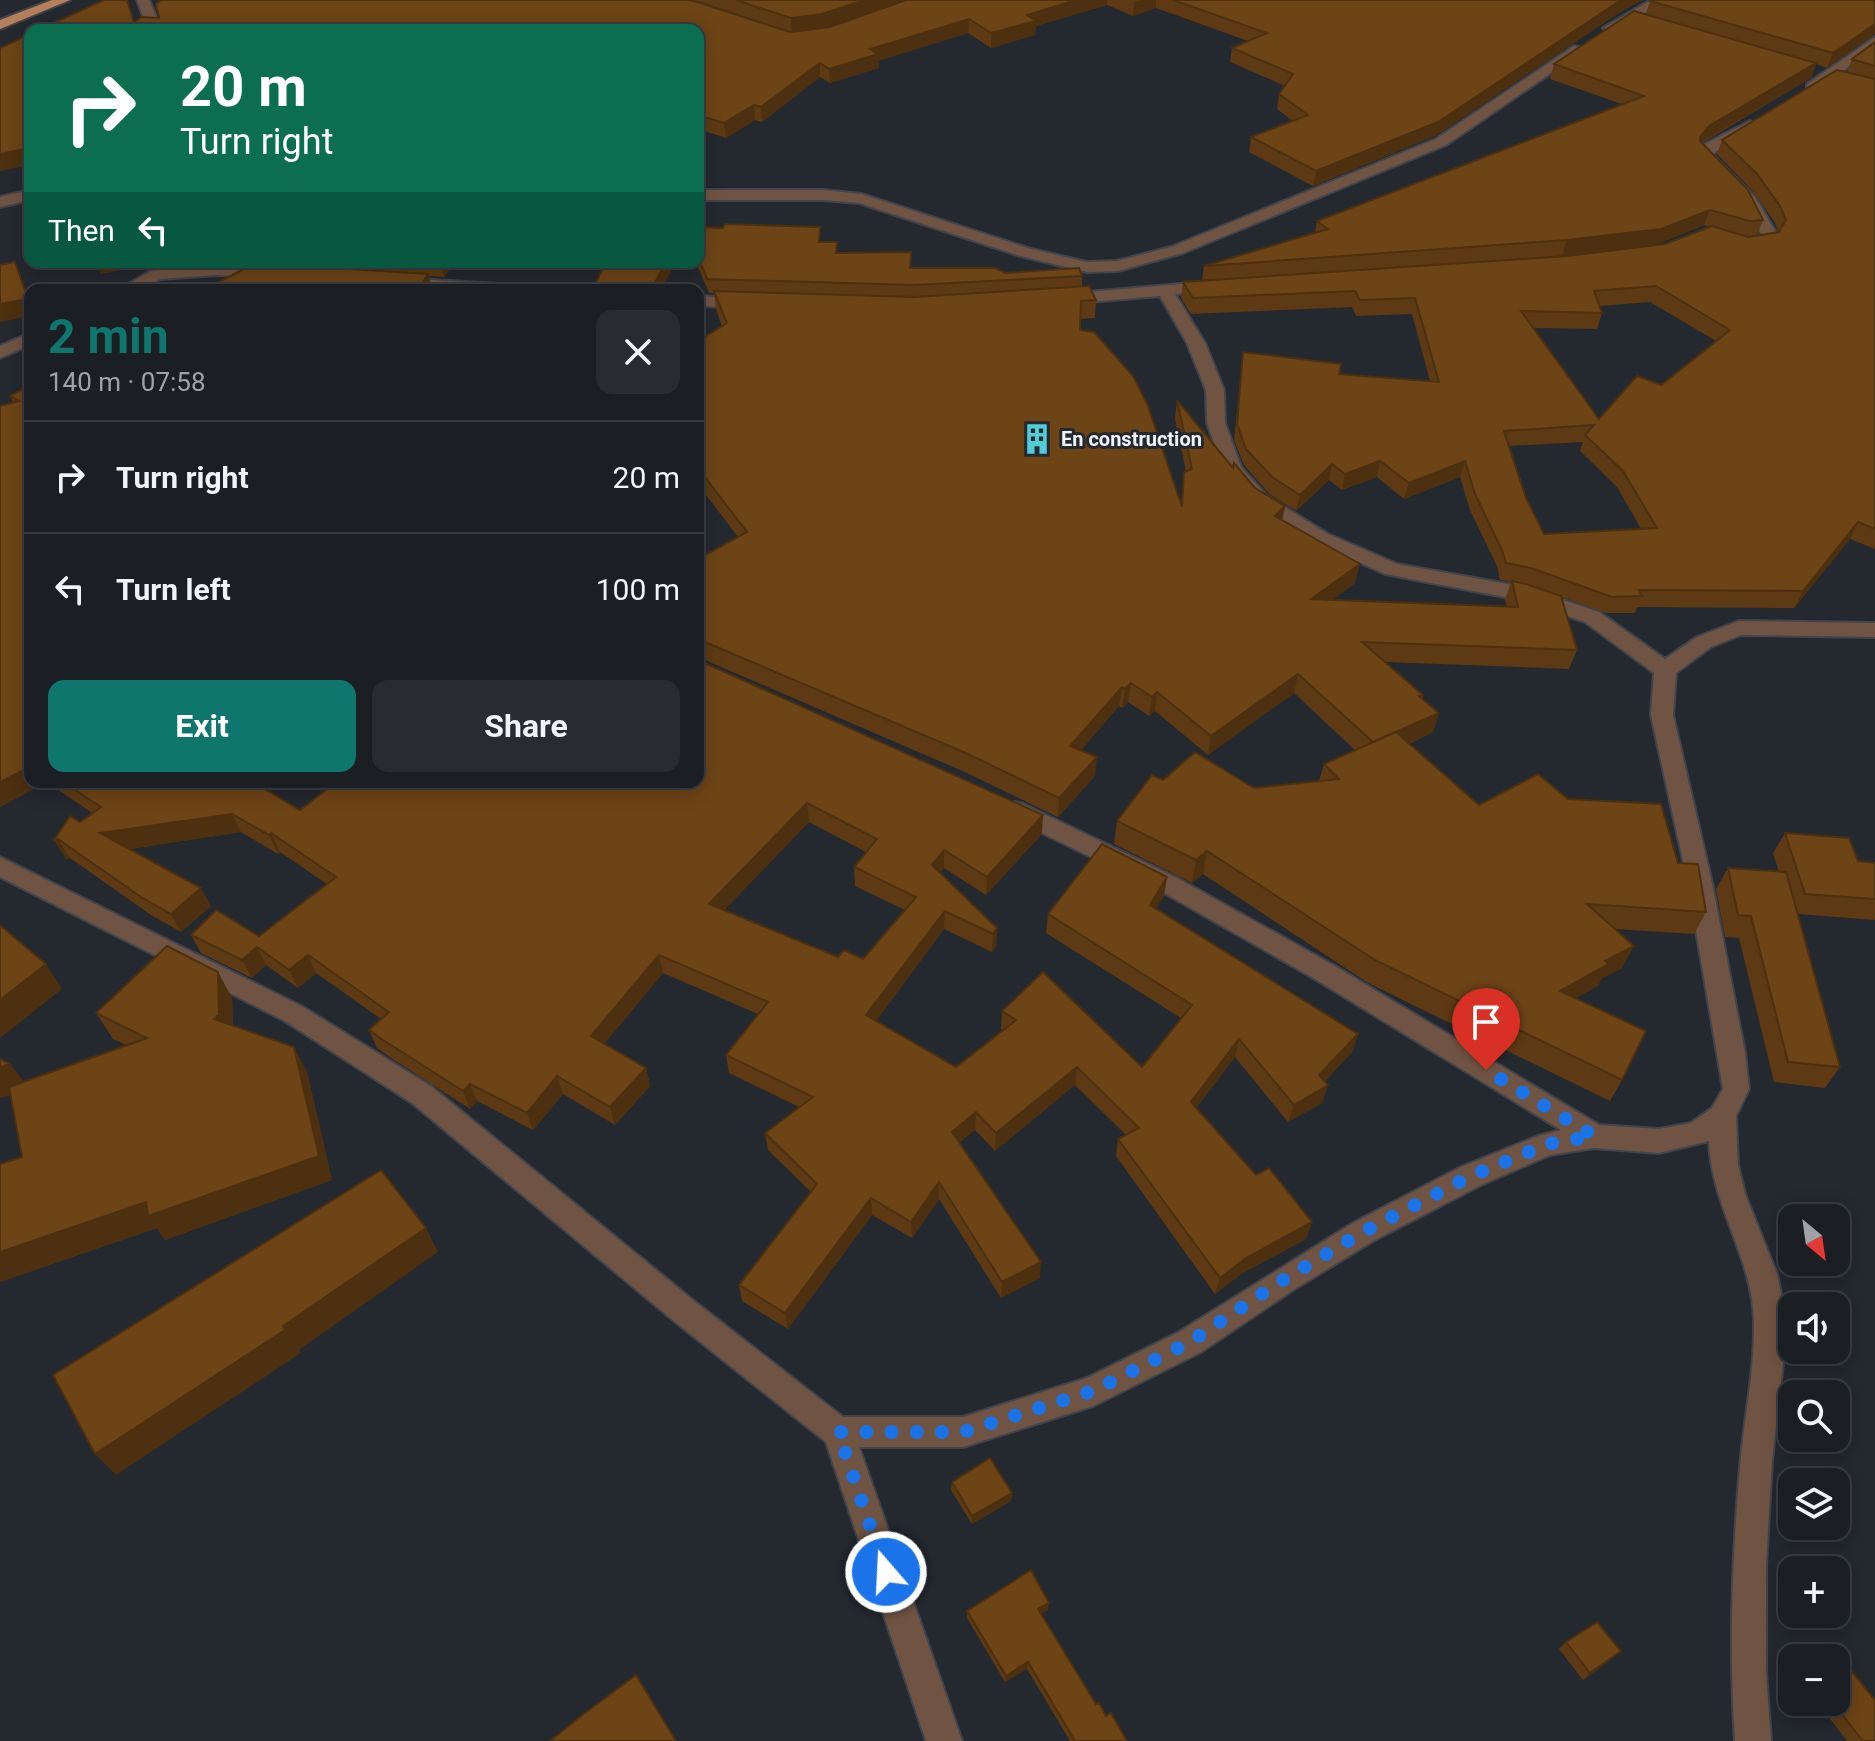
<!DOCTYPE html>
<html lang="en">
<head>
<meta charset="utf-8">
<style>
	:root { --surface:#1b1e23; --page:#282b30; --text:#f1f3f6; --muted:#a0a2a6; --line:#393c41; --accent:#0f766e }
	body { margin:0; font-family:Roboto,sans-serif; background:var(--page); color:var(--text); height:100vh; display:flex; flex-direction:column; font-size:30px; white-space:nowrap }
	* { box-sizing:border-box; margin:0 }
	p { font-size:26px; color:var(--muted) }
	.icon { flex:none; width:44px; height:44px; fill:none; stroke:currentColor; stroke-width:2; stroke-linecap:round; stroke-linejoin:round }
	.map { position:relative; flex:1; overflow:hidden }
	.panel { position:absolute; left:24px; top:284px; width:680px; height:504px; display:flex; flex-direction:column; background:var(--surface); border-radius:16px; box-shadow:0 4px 20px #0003,0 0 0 2px var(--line) }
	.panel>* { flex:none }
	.guide { position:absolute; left:24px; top:24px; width:680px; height:244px; border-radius:16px; box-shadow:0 4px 20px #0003,0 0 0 2px var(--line); background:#0b6e4f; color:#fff; overflow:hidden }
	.needle { width:52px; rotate:151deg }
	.tools { position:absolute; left:1778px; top:1204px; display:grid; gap:16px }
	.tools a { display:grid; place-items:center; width:72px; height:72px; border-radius:16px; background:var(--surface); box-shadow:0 4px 20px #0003,0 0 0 2px var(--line); font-size:40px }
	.pin { position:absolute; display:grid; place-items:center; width:68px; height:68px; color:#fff; margin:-82px -34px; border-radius:50% 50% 50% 0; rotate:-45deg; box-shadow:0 0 8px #0007 }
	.pin .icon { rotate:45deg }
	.me { position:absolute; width:88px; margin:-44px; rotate:341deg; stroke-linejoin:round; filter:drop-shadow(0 0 6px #0008) }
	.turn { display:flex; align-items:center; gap:28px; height:168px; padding:0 24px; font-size:36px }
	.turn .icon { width:104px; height:104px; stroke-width:2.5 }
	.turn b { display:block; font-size:56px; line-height:68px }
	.then { display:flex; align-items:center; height:76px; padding:0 24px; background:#0003; gap:16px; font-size:30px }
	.round { display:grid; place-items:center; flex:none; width:84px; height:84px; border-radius:16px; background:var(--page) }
	.summary { display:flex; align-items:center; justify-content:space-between; height:136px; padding:0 24px }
	h1 { font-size:48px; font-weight:700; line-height:60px; color:var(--accent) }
	.primary-button { display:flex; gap:16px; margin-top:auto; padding:16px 24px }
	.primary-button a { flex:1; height:92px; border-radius:16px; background:var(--accent); color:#fff; font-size:32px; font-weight:700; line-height:92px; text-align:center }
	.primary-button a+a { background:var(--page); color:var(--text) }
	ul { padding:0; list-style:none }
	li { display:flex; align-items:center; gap:24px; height:112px; padding:0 24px; border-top:2px solid var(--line) }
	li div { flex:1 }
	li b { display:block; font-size:30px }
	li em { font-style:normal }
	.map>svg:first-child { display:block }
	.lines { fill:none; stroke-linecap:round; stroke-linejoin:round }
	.street-casing { stroke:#41444b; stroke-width:4 }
	.primary-casing { stroke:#41444b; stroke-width:4 }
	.street { fill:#705443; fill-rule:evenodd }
	.primary { fill:#b77e5b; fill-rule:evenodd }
	.wall { fill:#5d3a13; fill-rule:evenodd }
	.shaded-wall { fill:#4c300f }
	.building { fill:#6c4416; stroke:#4c300f; stroke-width:2; fill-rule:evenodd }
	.route { stroke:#1a73e8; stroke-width:14; stroke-dasharray:0 25.2 }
	.labels { text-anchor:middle; stroke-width:6; stroke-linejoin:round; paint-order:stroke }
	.far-poi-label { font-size:20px; font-weight:bold; fill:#f0f3f8; stroke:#24282f; text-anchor:start }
</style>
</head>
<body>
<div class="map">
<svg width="1875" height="1741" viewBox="0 0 1875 1741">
	<rect width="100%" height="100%" fill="#24282f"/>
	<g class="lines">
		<defs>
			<g id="street">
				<path d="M137,0H149L162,30H148Z"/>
				<path d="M1651,0H1666L1615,31L1603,28Z"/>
				<path d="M1875,37V47L1817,90H1807V84Z"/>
				<path d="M1574,46L1586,49L1446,145L1183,253L1118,271L1087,272L1020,256L859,203L823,200H698V190H823L861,194L1031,249L1087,262L1117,261L1171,247L1436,139Z"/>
				<path d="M1750,121L1757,125L1755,128L1712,154L1755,197L1777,234L1772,245L1738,250V244L1759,239L1761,234C1746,200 1719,182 1697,154L1705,144Z"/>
				<path d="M30,190V200L0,207V197Z"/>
				<path d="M217,265L272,269L280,274L272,279L217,275L160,279L139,290H118L151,271Z"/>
				<path d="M401,278L516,285L524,290H435L395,286L393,283Z"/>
				<path d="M1215,281L1221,282L1223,286L1221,290L1175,294L1205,343L1224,390L1225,423L1241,467L1267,496L1328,534L1397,564L1524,587L1599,612L1665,659L1697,637L1739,621L1875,623V637L1741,635L1711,647L1676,673L1673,715L1712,883L1745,1053L1749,1089L1736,1116L1738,1165L1745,1194L1777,1274L1783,1303V1363L1772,1461L1766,1565V1672L1771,1741H1735C1729,1650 1732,1559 1740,1467C1744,1419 1755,1371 1754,1322C1753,1258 1711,1205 1709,1141L1659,1153L1594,1148L1550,1155L1481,1185L1373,1241L1293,1290L1201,1352L1093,1406L963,1447H859L962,1741H926L826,1442L674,1321L412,1103L285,1021L0,877V857L303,1007L432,1087L694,1301L843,1417H963L1087,1378L1179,1332L1353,1223L1461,1167L1538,1136L1561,1130L1315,979L1159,890L1007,816L1003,810L1007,804L1015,802L1023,804L1177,878L1333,965L1599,1125L1659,1129L1691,1123L1712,1108L1723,1089L1688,883L1651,715L1654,673L1585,622L1520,600L1385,574L1314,542L1253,504L1223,468L1207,423L1206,390L1187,343L1160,296L1065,304L1057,299L1065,294Z"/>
				<path d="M698,296L748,298L756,303L748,308L698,306Z"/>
				<path d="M30,333V345L0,358V346Z"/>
			</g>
			<path id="primary" d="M52,0H70L0,29V20Z"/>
		</defs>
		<use href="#street" class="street-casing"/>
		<use href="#primary" class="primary-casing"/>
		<use href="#street" class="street"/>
		<use href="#primary" class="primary"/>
	</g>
	<g class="wall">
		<path d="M161,0H1643L1620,12L1435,136L1313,186L1249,152L1251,137L1293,121L1277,109L1279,94L1285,86L1230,62L1232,48L1248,41L1156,8L1133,16L1107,5L1036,26L1035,35L991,48L968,33L878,61L879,68L830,83L820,77L762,122L755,120L726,138L698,129V30L134,22L159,18ZM691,1H698L791,32ZM879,10L830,27H824Z"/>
		<path d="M1875,0L1827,68L1816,64L1811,78L1702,143L1763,220L1757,236L1779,233L1774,221L1751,189L1717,154L1722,140L1847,72L1852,59L1875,42V549L1850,539L1794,608L1637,607L1635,613H1606L1562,597L1577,650L1569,669L1385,662L1423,695L1422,699L1439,713L1433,732L1409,744L1479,805L1568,799L1678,863L1706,912L1694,934L1615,929L1622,968L1601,979L1598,986L1576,998L1622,1080L1610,1101L1368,983L1203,874L1192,883L1114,844L1117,821L1163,780L1254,788L1319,781L1324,764L1355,750L1294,693L1208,755L1155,711L1149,716L1128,702L1122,708L1119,706L1081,750L1095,776L1058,817L967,773L698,657V559L738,537L703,491L698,495V341L722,326L716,309L714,293H709L696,262H698V227L821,242L837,253L911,268L1082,276V287L1096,300L1095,318L1080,319V330L1181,504L1184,472H1186L1175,419L1177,400L1233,467L1255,488L1285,506L1282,520L1355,583L1332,600L1507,606L1505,600L1511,582L1500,580L1497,566L1470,510L1460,477L1404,499L1377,477L1342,490L1329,480L1296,511L1269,494L1244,465L1234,440L1243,352L1339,374L1430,381L1412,314L1356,316L1352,307L1191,314L1181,298L1183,282L1202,281L1204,266L1315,232L1317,221L1622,104L1550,79L1554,64L1646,14L1650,1ZM1704,225L1709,227L1665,244L1567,256L1411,267L1562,256L1655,245ZM1650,302L1716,341L1661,385L1599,419L1532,328L1597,329L1602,313L1600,306ZM1583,442L1580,451L1617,487L1641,529L1544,534L1526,498L1509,446Z"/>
		<path d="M96,262H217L154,268L152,263L101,274Z"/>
		<path d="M217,262H274L267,264H280L279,262H450L448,266L449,270L444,277Z"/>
		<path d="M30,385V782H253L300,810L698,782L1042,834L986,895L944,868L940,873L997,928L996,946L992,952L944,929L876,1021L956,1067L1003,1030L1001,1029L1002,1011L1142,1067L1181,1018L1046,933L1048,914L1164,896L1156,908L1358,1034L1352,1052L1325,1081L1322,1103L1288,1122L1235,1057L1196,1108L1256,1175L1312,1222L1306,1239L1241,1274L1215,1294L1116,1156L1118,1139L1126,1135L1075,1085L995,1151L975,1130L959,1143L1040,1278L1001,1298L939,1199L912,1238L872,1215L788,1329L742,1301L739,1285L811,1192L768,1150L765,1133L799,1107L729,1073L726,1055L758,1014L663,973L604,1044L646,1068L650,1086L615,1125L563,1094L533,1130L477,1101L470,1109L391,1058L377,1048L369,1030L381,1019L316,973L298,988L266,965L252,978L201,953L191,935L259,936L327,884L280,852L278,854L241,832L130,849L211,906L181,932L151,915L70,858L66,859L54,840L92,813L47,782L0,807V406L13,402L10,396ZM809,822L866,852L854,867L855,886L905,910L863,959L838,957L724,910Z"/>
		<path d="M1785,833L1858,861L1875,863V920L1798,914L1840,1067L1825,1088L1774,1082L1739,938L1725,937L1716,889L1728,868L1779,872L1773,853Z"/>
		<path d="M232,998L233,1025L307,1072L332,1180L165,1240L157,1228L0,1282V1164L22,1157L10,1095L0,1098L24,1082L126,1045L113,1039L96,1013Z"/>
		<path d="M952,1482L1012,1493L1011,1501L972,1524L951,1490Z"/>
		<path d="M1048,1610L1041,1614L1096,1704L1127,1741H1070L1027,1669L1005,1682L967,1618V1611Z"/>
		<path d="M1566,1642L1613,1658L1583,1680L1559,1649Z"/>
		<path d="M1792,1670V1683L1786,1675Z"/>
		<path d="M1808,1702H1836L1875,1741H1847L1818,1703L1812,1707Z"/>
	</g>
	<g class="shaded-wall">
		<path d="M865,0H908L822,28L792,32L791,18Z"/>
		<path d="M1076,0H1107V5L1036,26L1035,35L991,48V33L1027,15Z"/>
		<path d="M1141,0H1156V8L1133,16L1134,2Z"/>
		<path d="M1621,0H1643L1620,12L1435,136L1313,186L1316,171Z"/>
		<path d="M969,19L968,33L878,61L879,68L830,83L829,69L870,49Z"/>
		<path d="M1875,24V34L1827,68L1833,53Z"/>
		<path d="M820,63V77L762,122L761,107Z"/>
		<path d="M1816,63L1811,78L1703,141L1695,152L1700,137L1709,126Z"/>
		<path d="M754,105L755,120L726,138L724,123Z"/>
		<path d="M30,148V165L0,171V154Z"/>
		<path d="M1710,210L1704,225L1655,245L1562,256L1567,240Z"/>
		<path d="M15,262L30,300V316L0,322V304Z"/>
		<path d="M96,262H152V263L101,274Z"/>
		<path d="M440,262H450L448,266L449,270L444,277Z"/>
		<path d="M666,262H670L671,271L661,290H651Z"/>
		<path d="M428,274L432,290L422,284Z"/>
		<path d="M1380,461L1377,477L1342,490L1345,474Z"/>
		<path d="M1465,461L1460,477L1404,499L1409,483Z"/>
		<path d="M1332,464L1329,480L1296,511L1300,495Z"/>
		<path d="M701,472L703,491L698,495V474Z"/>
		<path d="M1285,506L1281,525L1275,516Z"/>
		<path d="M1858,522L1850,539L1794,608L1803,591Z"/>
		<path d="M1360,564L1355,583L1306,618L1311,599Z"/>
		<path d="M1298,674L1294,693L1208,755L1211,736Z"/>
		<path d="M1131,683L1128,702L1122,708L1125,689Z"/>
		<path d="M1122,687L1119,706L1069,764L1070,746Z"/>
		<path d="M1157,692L1155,711L1149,716L1152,697Z"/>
		<path d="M1439,713L1433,732L1369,762L1374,743Z"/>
		<path d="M1097,757L1095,776L1058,817L1059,798Z"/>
		<path d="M30,767V782H47L0,807V782Z"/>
		<path d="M807,803L809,822L712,923L709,904Z"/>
		<path d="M232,814L241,832L111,852L100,833Z"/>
		<path d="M1043,815L1042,834L986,895L987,877Z"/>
		<path d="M271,833L280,852L278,854L269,835Z"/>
		<path d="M58,839L70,858L66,859L54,840Z"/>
		<path d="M944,850V868L932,884V865Z"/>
		<path d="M1207,851L1203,874L1192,883L1196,860Z"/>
		<path d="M1167,877L1164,896L1147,923L1150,905Z"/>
		<path d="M201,888L211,906L181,932L171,914Z"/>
		<path d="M945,911L944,929L867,1033L866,1015Z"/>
		<path d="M997,928L996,946L992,952L993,934Z"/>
		<path d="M1634,946L1622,968L1601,979L1598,986L1549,1013L1560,991L1605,961Z"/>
		<path d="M257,947L266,965L252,978L242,960Z"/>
		<path d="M308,955L316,973L298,988L289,970Z"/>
		<path d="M659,955L663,973L596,1054L591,1036Z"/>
		<path d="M46,964L62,989L0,1038V1000Z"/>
		<path d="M218,972L232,998L233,1041L214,1019Z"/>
		<path d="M1358,1034L1352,1052L1314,1093L1319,1075Z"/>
		<path d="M1239,1039L1235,1057L1187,1120L1191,1102Z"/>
		<path d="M294,1047L307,1072L332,1180L165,1240L157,1228L0,1282V1252L146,1202Z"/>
		<path d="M10,1064L29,1088L0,1098V1067Z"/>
		<path d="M1077,1067L1075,1085L995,1151L996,1133Z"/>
		<path d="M646,1068L650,1086L615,1125L610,1107Z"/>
		<path d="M557,1076L563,1094L533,1130L527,1113Z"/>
		<path d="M470,1084L477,1101L470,1109L463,1091Z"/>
		<path d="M1328,1085L1322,1103L1288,1122L1294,1105Z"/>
		<path d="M976,1112L975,1130L951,1149L952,1132Z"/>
		<path d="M939,1182V1199L912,1238L911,1222Z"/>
		<path d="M871,1198L872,1215L788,1329L785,1313Z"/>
		<path d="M1312,1222L1306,1239L1241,1274L1215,1294L1220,1278L1246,1258Z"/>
		<path d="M426,1228L438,1252L299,1350L301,1353L116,1475L95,1454Z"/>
		<path d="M1041,1262L1040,1278L1001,1298L1002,1282Z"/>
		<path d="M1012,1493L1011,1501L972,1524V1516Z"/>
		<path d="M1049,1603L1048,1610L1037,1616L1038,1609Z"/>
		<path d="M1621,1651L1613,1658L1583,1680L1590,1673Z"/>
		<path d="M1028,1662L1027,1669L1005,1682L1006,1676Z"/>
	</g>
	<g class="building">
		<path d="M104,0H127L134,23L141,17L159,18L156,4L161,0H687L694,1L790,32L830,27L906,0H1076L1027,15L1036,21L991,33L969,19L870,49L878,54L829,69L820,63L761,107L754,105L724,123L698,115V30H38Z"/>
		<path d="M736,0H865L822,14L791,18Z"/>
		<path d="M1173,0H1621L1438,122L1316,171L1251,137L1308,115L1279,94L1293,74L1232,48L1267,33Z"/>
		<path d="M1652,0H1875V24L1833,53L1650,1Z"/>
		<path d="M1634,11L1816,63L1709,126L1700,137V141L1748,190L1763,220L1750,221L1710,210L1661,229L1567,240L1204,266L1328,229L1317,221L1644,96L1554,64Z"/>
		<path d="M30,34V148L0,154V48Z"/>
		<path d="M1875,42V66L1852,59Z"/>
		<path d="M1837,70L1875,79V529L1858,522L1803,591L1639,590L1642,596L1612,597L1531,568L1506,563L1502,550L1475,494L1465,461L1409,483L1380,461L1345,474L1332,464L1300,495L1272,477L1246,449L1237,424L1243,352L1341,364L1339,374L1439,382L1415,298L1360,300L1355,291L1193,298L1183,282L1567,256L1665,244L1712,226L1748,237L1779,232L1786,220L1780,206L1757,174L1722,140ZM1656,286L1730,330L1661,385L1637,376L1599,419L1521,311L1602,313L1594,291ZM1594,425L1585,435L1623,471L1657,528L1544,534L1526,498L1504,431Z"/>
		<path d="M725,224L820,227L819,242H837L836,253L911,252L910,268H995L1006,273L1079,268L1082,276L914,285L707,279L698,257V227L723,228Z"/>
		<path d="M15,262L28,299L0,304V265Z"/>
		<path d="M606,262H666L651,290H592Z"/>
		<path d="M255,263L428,274L422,284L455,290H204Z"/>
		<path d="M1089,286L1096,300L1081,301L1080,330L1094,332L1133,376L1148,406L1182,507L1184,472L1192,469L1177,400L1233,468L1234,463L1255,488L1285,506L1275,516L1360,564L1311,599L1518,607L1512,581L1526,584L1561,596L1577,650L1362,642L1423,695L1419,696L1439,713L1373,742L1298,674L1211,736L1157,692L1152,697L1131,683L1125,689L1122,687L1070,746L1097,757L1059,798L968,754L698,639V559L747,532L701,472L698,474V341L727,323L714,291L914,297Z"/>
		<path d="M30,385V767L0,782V406L19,401L10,396Z"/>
		<path d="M698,660L1043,815L987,877L944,850L932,865L997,928L993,934L945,911L866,1015L956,1067L1016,1020L1002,1011L1043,972L1142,1067L1192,1005L1048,914L1102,844L1167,877L1150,905L1358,1034L1319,1075L1328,1085L1294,1105L1239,1039L1191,1102L1256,1175L1269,1168L1312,1222L1246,1258L1220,1278L1118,1139L1139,1128L1077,1067L996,1133L976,1112L952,1132L1041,1262L1002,1282L939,1182L911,1222L871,1198L785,1313L739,1285L817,1184L765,1133L813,1097L726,1055L768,1002L659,955L591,1036L646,1068L610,1107L557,1076L527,1113L470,1084L463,1091L383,1040L369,1030L389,1012L308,955L289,970L257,947L242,960L191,935L216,910L259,936L336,877L271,833L269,835L232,814L100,833L201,888L171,914L141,897L58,839L54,840L70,816L80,822L101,807L63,782H253L300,810L336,782H698ZM807,803L877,839L854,867L916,897L863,959L844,950L838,957L709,904Z"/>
		<path d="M1396,732L1479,805L1538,774L1568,799L1661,804L1678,863L1698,864L1706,912L1587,904L1634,946L1605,961L1609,964L1560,991L1646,1031L1622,1080L1375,960L1207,851L1196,860L1117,821L1152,775L1163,780L1195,752L1254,788L1339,779L1324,764Z"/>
		<path d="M1785,833L1849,838L1858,861L1875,863V899L1805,894Z"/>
		<path d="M1728,868L1786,872L1840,1067L1788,1062L1751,916L1738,915Z"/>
		<path d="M1,926L46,964L0,1000V927Z"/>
		<path d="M167,946L218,972L219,1015L214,1019L294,1047L319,1156L148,1216L146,1202L0,1252V1164L22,1157L9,1087L147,1038L96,1013Z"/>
		<path d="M0,1059L10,1064L0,1067Z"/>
		<path d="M381,1170L426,1228L283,1326L285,1330L95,1454L53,1375Z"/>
		<path d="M990,1458L1012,1493L972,1516L952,1482Z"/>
		<path d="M1031,1570L1049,1603L1038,1609L1096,1704L1099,1703L1106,1716L1111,1713L1127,1741H1075L1028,1662L1006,1676L967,1611Z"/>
		<path d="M1597,1622L1621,1651L1590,1673L1566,1642Z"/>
		<path d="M1829,1643L1875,1700V1741H1863L1832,1702H1836V1658H1809Z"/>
		<path d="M636,1675L676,1741H550L581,1716Z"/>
	</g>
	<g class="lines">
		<path class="route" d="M886,1572L838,1432H963L1093,1391L1190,1342L1283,1280L1363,1232L1471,1176L1548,1144L1594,1136L1486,1070"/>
	</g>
	<defs>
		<symbol id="building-bare" viewBox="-9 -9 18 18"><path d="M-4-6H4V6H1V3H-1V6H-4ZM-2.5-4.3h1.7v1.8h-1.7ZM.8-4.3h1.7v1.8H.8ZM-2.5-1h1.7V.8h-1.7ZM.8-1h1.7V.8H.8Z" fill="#52ccd5" stroke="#24282f" stroke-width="2.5" paint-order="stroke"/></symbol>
	</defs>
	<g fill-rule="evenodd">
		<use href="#building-bare" x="1015" y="417" width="44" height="44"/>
	</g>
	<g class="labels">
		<g class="far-poi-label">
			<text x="1061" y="446">En construction</text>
		</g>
	</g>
</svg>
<div class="tools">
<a><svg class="needle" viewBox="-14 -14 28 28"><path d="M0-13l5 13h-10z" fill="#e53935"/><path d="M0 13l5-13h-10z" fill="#a0a2a6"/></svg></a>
<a><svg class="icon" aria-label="sound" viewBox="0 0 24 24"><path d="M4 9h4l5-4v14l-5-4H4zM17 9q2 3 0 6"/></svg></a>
<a><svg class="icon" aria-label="search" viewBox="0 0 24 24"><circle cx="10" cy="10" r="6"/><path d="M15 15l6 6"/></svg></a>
<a><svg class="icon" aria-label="layers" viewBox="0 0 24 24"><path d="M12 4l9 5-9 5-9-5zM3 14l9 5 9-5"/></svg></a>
<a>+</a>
<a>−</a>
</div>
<div class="pin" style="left:1486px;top:1070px;background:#d93025"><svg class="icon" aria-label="arrive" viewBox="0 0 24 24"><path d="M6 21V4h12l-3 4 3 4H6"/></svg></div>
<svg class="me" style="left:886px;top:1572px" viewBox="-20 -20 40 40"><circle r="17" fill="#1a73e8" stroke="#fff" stroke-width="3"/><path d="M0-11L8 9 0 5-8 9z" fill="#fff"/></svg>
<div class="guide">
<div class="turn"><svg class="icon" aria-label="right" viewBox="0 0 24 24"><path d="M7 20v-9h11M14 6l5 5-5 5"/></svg><div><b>20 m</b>Turn right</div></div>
<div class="then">Then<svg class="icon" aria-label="left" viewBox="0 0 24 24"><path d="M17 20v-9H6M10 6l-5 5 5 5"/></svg></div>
</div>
<section class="panel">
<div class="summary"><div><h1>2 min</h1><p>140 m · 07:58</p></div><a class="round"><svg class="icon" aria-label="close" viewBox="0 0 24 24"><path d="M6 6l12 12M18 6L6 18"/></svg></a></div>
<ul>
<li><svg class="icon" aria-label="right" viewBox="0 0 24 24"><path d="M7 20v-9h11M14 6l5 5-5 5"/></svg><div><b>Turn right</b></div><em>20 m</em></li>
<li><svg class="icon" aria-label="left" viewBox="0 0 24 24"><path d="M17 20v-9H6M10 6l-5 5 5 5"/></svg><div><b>Turn left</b></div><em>100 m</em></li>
</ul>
<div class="primary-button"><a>Exit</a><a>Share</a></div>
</section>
</div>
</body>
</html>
